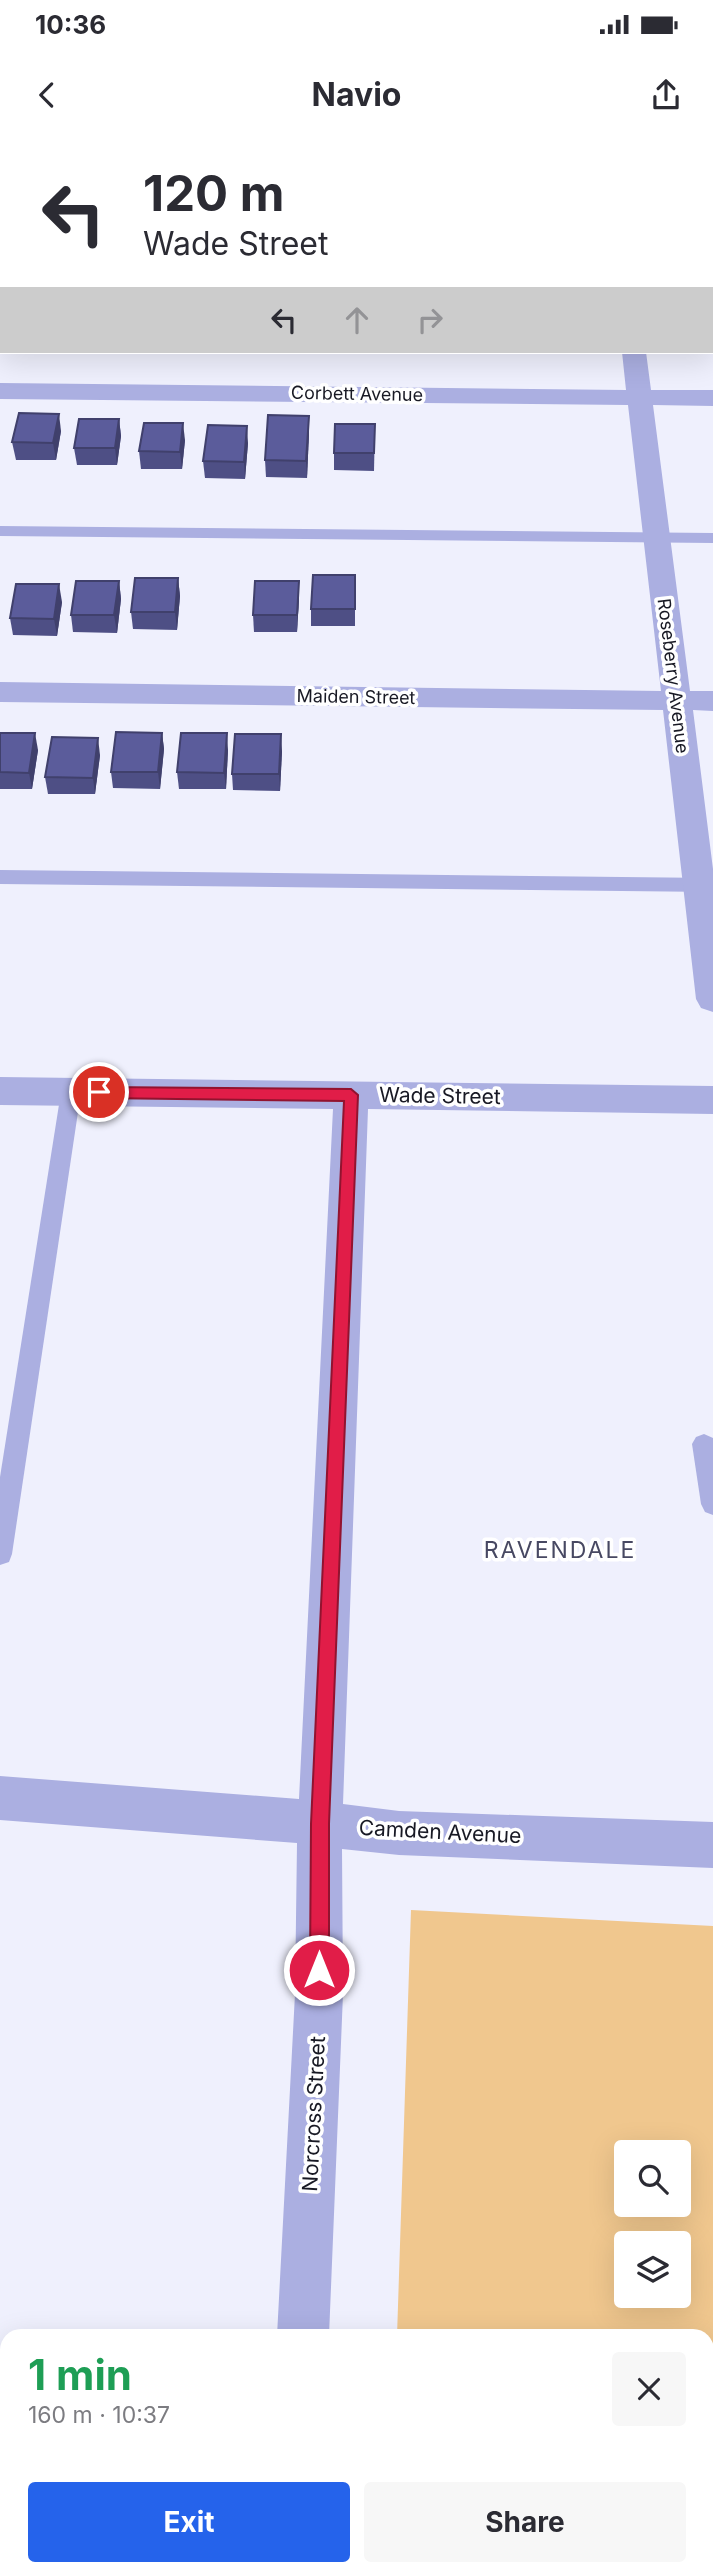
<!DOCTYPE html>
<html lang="en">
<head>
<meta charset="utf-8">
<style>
	:root { --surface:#fff; --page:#f7f7f7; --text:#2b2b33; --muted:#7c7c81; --accent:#2563eb }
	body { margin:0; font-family:Inter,sans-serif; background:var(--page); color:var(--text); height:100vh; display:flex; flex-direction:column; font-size:26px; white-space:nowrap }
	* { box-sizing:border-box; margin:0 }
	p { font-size:23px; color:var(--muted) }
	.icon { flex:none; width:38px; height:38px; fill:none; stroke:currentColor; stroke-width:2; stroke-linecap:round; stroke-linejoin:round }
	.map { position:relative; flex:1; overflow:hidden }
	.side { position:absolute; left:0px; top:2189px; width:714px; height:247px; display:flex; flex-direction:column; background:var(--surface); border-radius:21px 21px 0 0; box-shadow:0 7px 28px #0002 }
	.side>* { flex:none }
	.guide { position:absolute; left:0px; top:0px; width:714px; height:214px; box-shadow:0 7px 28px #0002; background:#fff; color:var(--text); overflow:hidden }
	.tools { position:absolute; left:614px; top:2000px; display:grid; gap:14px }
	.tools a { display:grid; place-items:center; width:77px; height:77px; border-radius:7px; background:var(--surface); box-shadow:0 7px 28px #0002; font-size:35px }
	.pin { position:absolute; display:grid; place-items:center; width:60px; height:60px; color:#fff; margin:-30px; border:4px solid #fff; border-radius:50%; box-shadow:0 2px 7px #0007 }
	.me { position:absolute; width:77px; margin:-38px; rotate:0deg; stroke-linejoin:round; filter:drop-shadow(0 0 5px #0008) }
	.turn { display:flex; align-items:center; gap:24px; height:147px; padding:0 28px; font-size:32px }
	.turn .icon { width:91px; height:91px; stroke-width:2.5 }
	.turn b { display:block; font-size:49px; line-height:60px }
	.lanes { display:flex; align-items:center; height:66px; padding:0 28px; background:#0003; justify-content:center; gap:35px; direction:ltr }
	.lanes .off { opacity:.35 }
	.round { display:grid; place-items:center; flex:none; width:74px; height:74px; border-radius:7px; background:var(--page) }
	.overview { display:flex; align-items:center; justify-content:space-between; height:119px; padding:0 28px }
	h1 { font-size:42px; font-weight:700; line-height:52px; color:#1e9e55 }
	.button { display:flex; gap:14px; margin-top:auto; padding:14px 28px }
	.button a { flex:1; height:80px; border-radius:7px; background:var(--accent); color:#fff; font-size:28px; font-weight:700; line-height:80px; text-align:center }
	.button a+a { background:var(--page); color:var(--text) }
	.status { display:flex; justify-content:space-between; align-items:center; height:49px; padding:0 35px; background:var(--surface); direction:ltr }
	.status svg { height:19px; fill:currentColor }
	header { display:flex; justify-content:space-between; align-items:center; height:91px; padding:0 28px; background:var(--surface); font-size:32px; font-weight:700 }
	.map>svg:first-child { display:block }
	.green { fill:#f0c78e; fill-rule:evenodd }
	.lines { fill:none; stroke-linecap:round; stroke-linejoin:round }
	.lane { fill:#abafe1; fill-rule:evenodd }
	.street { fill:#abafe1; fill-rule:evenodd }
	.wall { fill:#4e4f85 }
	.shaded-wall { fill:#40406c }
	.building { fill:#5b5c9b; stroke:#40406c; stroke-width:2 }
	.route { fill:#e11d48; stroke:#92132f; stroke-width:2 }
	.labels { text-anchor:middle; stroke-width:7; stroke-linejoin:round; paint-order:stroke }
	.far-street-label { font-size:18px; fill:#181924; stroke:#fff }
	.street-label { font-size:21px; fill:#181924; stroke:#fff }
	.neighbourhood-label { font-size:23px; letter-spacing:2px; fill:#474862; stroke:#fff }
</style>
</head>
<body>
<div class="status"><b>10:36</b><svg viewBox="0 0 49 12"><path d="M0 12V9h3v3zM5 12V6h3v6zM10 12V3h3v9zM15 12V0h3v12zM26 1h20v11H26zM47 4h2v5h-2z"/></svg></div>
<header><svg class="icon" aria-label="back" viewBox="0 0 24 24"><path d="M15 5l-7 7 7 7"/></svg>Navio<svg class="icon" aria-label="share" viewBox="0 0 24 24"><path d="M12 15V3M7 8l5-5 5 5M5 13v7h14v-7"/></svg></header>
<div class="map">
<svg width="713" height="2435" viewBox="0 0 713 2435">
	<rect width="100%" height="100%" fill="#eff0fd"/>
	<path class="green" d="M411,1770L713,1786V2435H390V2429H707V2196H397ZM626,2012H679V2065H626ZM626,2104H679V2156H626Z"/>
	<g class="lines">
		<g class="lane">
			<rect x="0" y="122" width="2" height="8"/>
			<path d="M0,386L713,393V403L0,396Z"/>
			<path d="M0,730L713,738V752L0,744Z"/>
			<path d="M71,944L78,946L81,952L12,1414L9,1422L0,1425V1337L61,952L64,946Z"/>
			<path d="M704,1294L713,1298V1375L705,1372L701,1364L692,1304L696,1297Z"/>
		</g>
		<g class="street">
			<path d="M195,0H392L393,2H196Z"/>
			<rect x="597" y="0" width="22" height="2"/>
			<path d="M704,0H713V12L712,2Z"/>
			<path d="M622,212H646L651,250H713V266L653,265L690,551H713V571L693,570L713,729V872L701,868L696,859L663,570L0,562V542L661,551L628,265L0,259V243L626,250Z"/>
			<path d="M0,937L713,946V974L368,969L343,1664L399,1671L713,1682V1728L399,1715L342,1709L343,1854L329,2196H277L295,1854L297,1703L0,1680V1636L299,1659L333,969L0,965Z"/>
			<path d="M265,2429H321L320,2435H264Z"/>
		</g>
	</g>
	<g class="wall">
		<rect x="0" y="159" width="2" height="50"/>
		<path d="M309,276V293L307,338L266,337L265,320Z"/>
		<path d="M119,279L121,296L117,325H77L74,308Z"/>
		<path d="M375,284L374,331L334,330V313Z"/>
		<path d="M61,291L56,320H16L12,302Z"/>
		<path d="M185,300L182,329H141L139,311Z"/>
		<path d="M248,303L245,339L205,338L203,321Z"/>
		<path d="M355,435V486H311V469Z"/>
		<path d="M178,438L180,456L177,490L133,489L131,472Z"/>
		<path d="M119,441L121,459L117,493L73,492L71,475Z"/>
		<path d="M299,441V458L297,492H254L253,475Z"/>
		<path d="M62,462L57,496L13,495L10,478Z"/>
		<path d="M0,593L38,610L32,649H0Z"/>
		<path d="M162,593L164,609L160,649L113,648L111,632Z"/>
		<path d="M228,610L226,649H179L177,632Z"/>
		<path d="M282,611L280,651L233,650L232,634Z"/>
		<path d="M100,615L95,654H48L45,637Z"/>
	</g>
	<g class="shaded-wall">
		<path d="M59,274L61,291L56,320L53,303Z"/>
		<path d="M309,276V293L307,338L306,321Z"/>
		<path d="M119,279L121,296L117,325L115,308Z"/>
		<path d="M183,283L185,300L182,329L180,312Z"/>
		<path d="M247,286L248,303L245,339L244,322Z"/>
		<path d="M178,438L180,456L177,490L175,472Z"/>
		<path d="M119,441L121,459L117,493L114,475Z"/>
		<path d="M299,441V458L297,492V475Z"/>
		<path d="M59,444L62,462L57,496L54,479Z"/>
		<path d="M35,593L38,610L32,649L29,633Z"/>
		<path d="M162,593L164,609L160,649L158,632Z"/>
		<path d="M227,593L228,610L226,649L224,633Z"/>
		<path d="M281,594L282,611L280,651L279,634Z"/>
		<path d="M98,598L100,615L95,654L93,638Z"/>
	</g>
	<g class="building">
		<rect x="0" y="159" width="2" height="33"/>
		<path d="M19,273L59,274L53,303L12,302Z"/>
		<path d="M268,275L309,276L306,321L265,320Z"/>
		<path d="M79,279H119L115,308H74Z"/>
		<path d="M144,283H183L180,312L139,311Z"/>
		<path d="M335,284H375L374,313H334Z"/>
		<path d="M208,285L247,286L244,322L203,321Z"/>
		<path d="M313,435H355V469H311Z"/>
		<path d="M135,438H178L175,472H131Z"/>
		<path d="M76,441H119L114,475H71Z"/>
		<path d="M255,441H299L297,475H253Z"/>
		<path d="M16,444H59L54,479L10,478Z"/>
		<path d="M116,592L162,593L158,632H111Z"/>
		<path d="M0,593H35L29,633L0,632Z"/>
		<path d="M181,593H227L224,633L177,632Z"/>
		<path d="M235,594H281L279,634H232Z"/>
		<path d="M52,597L98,598L93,638L45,637Z"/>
	</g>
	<path class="route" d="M99,947L351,949L358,955L329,1684V1830L326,1837L319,1840L313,1837L310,1830L311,1684L344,961L99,958L92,952Z"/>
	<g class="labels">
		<g class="far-street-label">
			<text transform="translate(357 254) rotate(1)" y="6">Corbett Avenue</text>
			<text transform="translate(673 536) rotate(83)" y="6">Roseberry Avenue</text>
			<text transform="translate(356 557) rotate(1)" y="6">Maiden Street</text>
		</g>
		<g class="street-label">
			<text transform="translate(440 956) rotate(1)" y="7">Wade Street</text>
			<text transform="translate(440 1692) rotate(3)" y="7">Camden Avenue</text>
			<text transform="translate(314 1974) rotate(-87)" y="7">Norcross Street</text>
		</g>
		<g class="neighbourhood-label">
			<text x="560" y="1418">RAVENDALE</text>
		</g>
	</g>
</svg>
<div class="tools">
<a><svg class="icon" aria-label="search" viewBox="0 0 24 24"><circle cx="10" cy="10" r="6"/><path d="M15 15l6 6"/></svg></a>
<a><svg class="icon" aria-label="layers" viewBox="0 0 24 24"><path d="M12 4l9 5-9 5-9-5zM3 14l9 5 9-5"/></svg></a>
</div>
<div class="pin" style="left:99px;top:952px;background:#d93025"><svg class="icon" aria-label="arrive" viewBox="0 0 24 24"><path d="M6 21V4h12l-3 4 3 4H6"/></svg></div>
<svg class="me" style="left:319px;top:1830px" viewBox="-20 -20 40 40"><circle r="17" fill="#e11d48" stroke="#fff" stroke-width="3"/><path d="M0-11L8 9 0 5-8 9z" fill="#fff"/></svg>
<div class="guide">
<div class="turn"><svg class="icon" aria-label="left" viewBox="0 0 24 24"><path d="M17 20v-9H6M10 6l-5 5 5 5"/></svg><div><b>120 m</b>Wade Street</div></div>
<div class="lanes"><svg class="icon" aria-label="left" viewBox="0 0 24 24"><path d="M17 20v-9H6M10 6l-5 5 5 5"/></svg><svg class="icon off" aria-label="ahead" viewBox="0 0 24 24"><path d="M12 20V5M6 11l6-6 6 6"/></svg><svg class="icon off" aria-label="right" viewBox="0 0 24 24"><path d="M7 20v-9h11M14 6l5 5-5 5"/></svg></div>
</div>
<section class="side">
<div class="overview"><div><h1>1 min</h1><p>160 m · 10:37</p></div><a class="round"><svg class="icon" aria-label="close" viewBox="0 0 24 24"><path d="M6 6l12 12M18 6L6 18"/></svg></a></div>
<div class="button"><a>Exit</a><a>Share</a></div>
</section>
</div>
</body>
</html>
